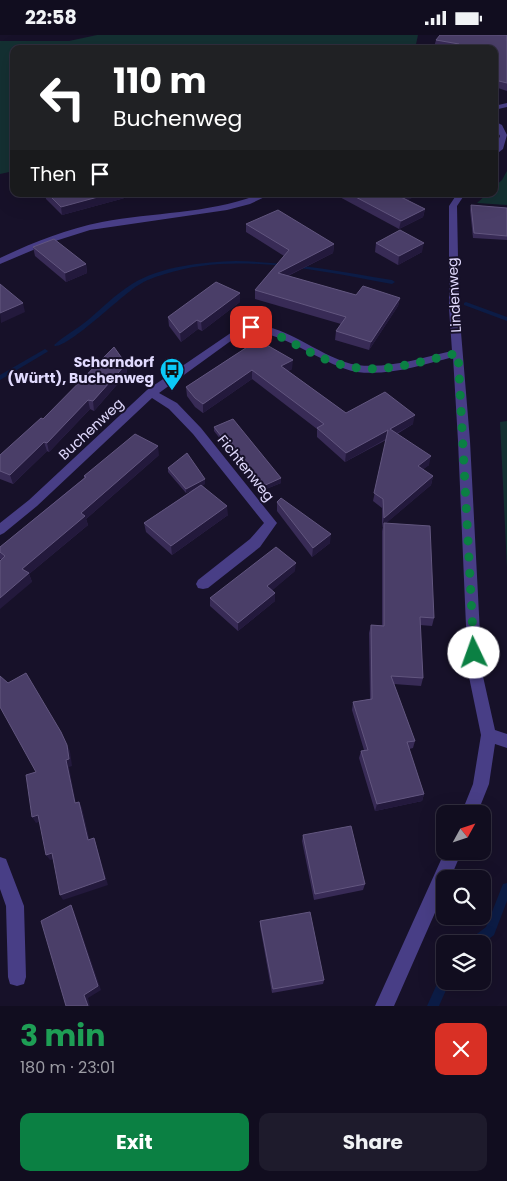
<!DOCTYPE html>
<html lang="en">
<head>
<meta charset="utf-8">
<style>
	:root { --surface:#110d1f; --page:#1e1b2c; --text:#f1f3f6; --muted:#9c9ca4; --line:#302d3d; --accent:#0b8043 }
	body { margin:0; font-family:Poppins,sans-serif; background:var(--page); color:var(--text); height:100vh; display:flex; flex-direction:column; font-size:19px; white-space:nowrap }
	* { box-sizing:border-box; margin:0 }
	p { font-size:16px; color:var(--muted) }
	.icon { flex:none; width:28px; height:28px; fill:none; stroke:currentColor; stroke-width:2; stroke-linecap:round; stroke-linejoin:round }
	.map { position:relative; height:971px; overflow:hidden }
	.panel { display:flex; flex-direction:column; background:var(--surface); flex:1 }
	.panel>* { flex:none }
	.hud { position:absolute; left:10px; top:10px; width:488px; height:152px; border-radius:10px; box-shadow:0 5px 20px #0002,0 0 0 1px var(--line); background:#202124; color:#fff; overflow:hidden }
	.needle { width:32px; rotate:50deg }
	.buttons { position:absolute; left:436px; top:770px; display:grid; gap:10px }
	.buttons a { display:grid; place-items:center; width:55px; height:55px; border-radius:10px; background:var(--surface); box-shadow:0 5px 20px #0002,0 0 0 1px var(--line); font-size:25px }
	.pin { position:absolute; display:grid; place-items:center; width:42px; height:42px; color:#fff; margin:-21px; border-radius:10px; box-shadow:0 2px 8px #0006 }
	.me { position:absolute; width:55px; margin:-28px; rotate:357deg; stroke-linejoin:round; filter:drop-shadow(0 0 4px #0008) }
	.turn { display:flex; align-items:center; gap:18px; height:105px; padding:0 20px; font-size:22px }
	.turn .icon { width:65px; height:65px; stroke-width:2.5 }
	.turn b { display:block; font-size:35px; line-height:42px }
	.then { display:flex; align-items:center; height:48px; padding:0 20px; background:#0003; gap:10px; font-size:19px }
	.round { display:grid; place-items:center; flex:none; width:52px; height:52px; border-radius:10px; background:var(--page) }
	.overview { display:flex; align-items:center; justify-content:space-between; height:85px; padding:0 20px }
	h1 { font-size:30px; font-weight:700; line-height:38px; color:#1e9e55 }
	.primary-button { display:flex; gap:10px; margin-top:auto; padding:10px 20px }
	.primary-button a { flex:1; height:58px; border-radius:10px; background:var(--accent); color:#fff; font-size:20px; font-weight:700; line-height:58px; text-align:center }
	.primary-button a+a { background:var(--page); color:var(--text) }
	.status { display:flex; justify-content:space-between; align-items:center; height:35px; padding:0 25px; background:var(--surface); direction:ltr }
	.status svg { height:14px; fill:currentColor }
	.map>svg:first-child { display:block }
	.green { fill:#143032 }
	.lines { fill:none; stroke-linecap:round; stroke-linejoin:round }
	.stream { fill:#0c1c46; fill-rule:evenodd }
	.street { fill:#483e86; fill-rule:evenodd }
	.wall { fill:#382b56 }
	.shaded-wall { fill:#23193c }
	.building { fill:#4a3e68; stroke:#62567f }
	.route { stroke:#0b8043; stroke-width:9; stroke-dasharray:0 16.2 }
	.labels { text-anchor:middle; stroke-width:4; stroke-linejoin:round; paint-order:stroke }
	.street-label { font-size:14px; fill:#e1dafe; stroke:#171129 }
	.poi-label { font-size:14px; font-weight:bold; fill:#e1dafe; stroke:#171129; text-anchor:end }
</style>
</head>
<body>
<div class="status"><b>22:58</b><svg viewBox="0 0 49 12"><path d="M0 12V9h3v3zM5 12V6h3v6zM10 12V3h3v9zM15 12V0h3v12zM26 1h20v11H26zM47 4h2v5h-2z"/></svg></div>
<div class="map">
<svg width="507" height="971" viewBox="0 0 507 971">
	<rect width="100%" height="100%" fill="#171129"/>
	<g class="green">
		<path d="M97,0H418L415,14H14V136L0,139V6H69Z"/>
		<path d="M507,136V170L477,168L487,159H494V152L502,145Z"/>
		<path d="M507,386V533L500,387Z"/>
	</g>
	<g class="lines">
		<g class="stream">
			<path d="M236,226C289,227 340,236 392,245L395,247L392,249C320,236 236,216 165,239C155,242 146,245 137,251C121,261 69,312 55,311L54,310C64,301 77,294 88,285C102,273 116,259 132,249C161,231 203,227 236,226Z"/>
			<path d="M466,267L507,282V286L464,270V268Z"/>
			<path d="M45,314L48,316L47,317L0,345V340Z"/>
			<path d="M507,848V866L494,900L482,909H468L469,905L486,892L503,849Z"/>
			<path d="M445,938V946H450L439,971H427L441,940Z"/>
		</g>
		<g class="street">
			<path d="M507,68V72L494,75V71Z"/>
			<path d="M494,86L502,90L507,100L503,114L494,121V115L500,101L494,91Z"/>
			<path d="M260,159H271L250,169L227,175L90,195L52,207L0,229V223C32,208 66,194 102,187C155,177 209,179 260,159Z"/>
			<path d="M457,159H465L457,171L459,273L470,406L482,637L495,695L507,699V713L495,709L489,749L477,779H461L473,749L481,700L468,637L458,406L453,322C422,330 389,341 357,337C321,331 272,286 239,300L159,358L177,368L201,393L277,488L260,512L208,553L203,554L198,553L196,549L198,545L250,504L264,488L193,399L169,374L152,363L37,471L4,498L0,500V488L29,465L147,355L238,293C278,279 318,324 357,330C389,334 421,323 452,316L449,273V171Z"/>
			<path d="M445,816H462L450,844H445V855L394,971H375Z"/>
			<path d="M0,822L6,824L24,871L26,942L24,949L17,951L10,949L8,942L6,871L0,854Z"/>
		</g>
	</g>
	<g class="wall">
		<path d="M507,0V56L498,53L494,14H444L434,12L436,5Z"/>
		<path d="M45,159H137L121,164L62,180L46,164Z"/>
		<path d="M336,159H420L407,165L425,174L423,182L399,194L336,160Z"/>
		<path d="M471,170L507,173V205L473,203L470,175Z"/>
		<path d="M246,189L334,209L333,218L288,241L356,260L400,263L398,271L369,315L335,305L336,296L341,289L255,264V255L284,221L246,197Z"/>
		<path d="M376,208L422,217L398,230L375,217Z"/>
		<path d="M33,212L86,229L87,238L66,247L35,221Z"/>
		<path d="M240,267L202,296L198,294L181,307L169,291L168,282Z"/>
		<path d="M258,305L292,334L288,336L346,378L413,389L397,399L429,430L423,434L433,441L431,450L386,488L434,583L432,591L420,590L423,643L421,651L394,649L415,706L413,713L409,714L424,759L422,766L375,776L359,723L361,716L364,715L352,675L353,667L370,664L369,598L371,590H382V496L383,491L382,492V473L373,466L386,405L345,427L317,402V394L252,344L203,378L195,372L187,361L186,352Z"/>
		<path d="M126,329L127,338L94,376L90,374L49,417L47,416L13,449L0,444V420L43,384Z"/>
		<path d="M214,392L281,443V448L261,456L214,396Z"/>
		<path d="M159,420L86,484L88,490L29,539L32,547L0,524V512L84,443V441Z"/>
		<path d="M168,433L205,449L202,450L228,480L172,520L146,497L144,488L193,455L186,458L168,437Z"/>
		<path d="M277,467L330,508L312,522L277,476Z"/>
		<path d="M295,536L272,555L275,566L238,596L210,571V563Z"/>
		<path d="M303,800L365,849L363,855L314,865L302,806Z"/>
		<path d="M260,886L324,945L323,949L272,958L260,891Z"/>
	</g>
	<g class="shaded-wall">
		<path d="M499,46L498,53L494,57V51Z"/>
		<path d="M109,159H137L121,164L62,180L61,172Z"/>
		<path d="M404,159H420L398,170L399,161Z"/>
		<path d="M425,174L423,182L399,194L401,186Z"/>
		<path d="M424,208L422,217L398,230L399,221Z"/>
		<path d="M334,209L333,218L277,246L278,238Z"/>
		<path d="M86,229L87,238L66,247L65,238Z"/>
		<path d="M240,258V267L202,296L201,287Z"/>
		<path d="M400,263L398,271L369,315L371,307Z"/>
		<path d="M23,268L25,277L1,288L0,278Z"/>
		<path d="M197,285L198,294L181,307L180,298Z"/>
		<path d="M293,325L292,334L281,340V331Z"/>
		<path d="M126,329L127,338L94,376L93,366Z"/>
		<path d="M252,335V344L203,378V369Z"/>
		<path d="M88,365L90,374L49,417L47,408Z"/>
		<path d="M415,380L413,389L388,403L390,394Z"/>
		<path d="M388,395L386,404L345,427L346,418Z"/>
		<path d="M44,407L47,416L13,449L10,440Z"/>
		<path d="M158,411L159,420L86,484L88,490L29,539L32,547L0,574V563L22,534L81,478Z"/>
		<path d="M431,421L429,430L416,440L418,431Z"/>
		<path d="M433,441L431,450L384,490V488L383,491L382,492L384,483Z"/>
		<path d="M281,443V448L261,456V452Z"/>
		<path d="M205,444V449L186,458V454Z"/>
		<path d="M227,471L228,480L172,520L171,511Z"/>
		<path d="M331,499L330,508L312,522L313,513Z"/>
		<path d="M296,528L295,536L267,560V551Z"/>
		<path d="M275,558V566L238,596V588Z"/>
		<path d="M67,710L70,716L72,731L69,732L77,774L75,768L66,725Z"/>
		<path d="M424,759L422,766L375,776L377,769Z"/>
		<path d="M79,767L82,773L91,811L88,805Z"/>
		<path d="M38,780L42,786L36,788L32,782Z"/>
		<path d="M94,803L96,809L108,850L63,865L60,860Z"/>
		<path d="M52,818L55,824L50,825L46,820Z"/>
		<path d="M71,870L74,876L101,955L88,963L90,971H88L84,960Z"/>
	</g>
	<g class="building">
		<path d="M440,0H507V48L499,46L494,51V14H453L459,9L436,5Z"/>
		<path d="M48,159H109L61,172Z"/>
		<path d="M350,159H404L399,161L425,174L401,186Z"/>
		<path d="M471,170L507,173V201L474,198Z"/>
		<path d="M278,175L334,209L278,238L356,260L363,251L400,263L371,307L336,296L346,282L255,255L289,215L246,189Z"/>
		<path d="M400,195L424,208L399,221L376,208Z"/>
		<path d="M54,204L86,229L65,238L33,212Z"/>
		<path d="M216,247L240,258L201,287L197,285L180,298L168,282Z"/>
		<path d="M0,249L23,268L0,278Z"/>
		<path d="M258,305L293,325L281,331L346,378L385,357L415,380L390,394L431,421L418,431L433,441L384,483L383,464L374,458L388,395L346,418L317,393L324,389L252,335L203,369L195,363L186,352Z"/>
		<path d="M114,312L126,329L93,366L88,365L47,408L44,407L10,440L0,436V420L41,383L43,384Z"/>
		<path d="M233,384L281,443L261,452L214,392Z"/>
		<path d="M135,399L158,411L81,478L85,481L22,534L29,538L0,563V526L5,521L0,517V512L86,442L84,441Z"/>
		<path d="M187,418L205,444L186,454L168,433Z"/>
		<path d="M201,450L227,471L171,511L144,488Z"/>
		<path d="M281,463L331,499L313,513L277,467Z"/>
		<path d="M384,488L430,491L434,583L420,582L423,643L391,641L415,706L407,707L424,759L377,769L361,716L368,715L353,667L372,664L371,590L384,591Z"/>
		<path d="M276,512L296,528L267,551L275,558L238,588L210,563Z"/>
		<path d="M26,638L61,697L67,710L69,724L66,725L75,768L79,767L88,805L94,803L105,844L60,860L52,818L46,820L38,780L32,782L26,740L36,737L0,672V641L8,648Z"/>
		<path d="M351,791L365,849L315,859L303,800Z"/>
		<path d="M71,870L98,951L84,960L88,971H66L41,886Z"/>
		<path d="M310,877L324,945L273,954L260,886Z"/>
	</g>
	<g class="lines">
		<path class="route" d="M251,292C282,297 306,319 336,328C376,342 418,327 458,318L474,618"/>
	</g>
	<defs>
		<symbol id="bus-pin" viewBox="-11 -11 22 30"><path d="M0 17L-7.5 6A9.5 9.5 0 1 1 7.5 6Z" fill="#0bc9f8" stroke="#171129"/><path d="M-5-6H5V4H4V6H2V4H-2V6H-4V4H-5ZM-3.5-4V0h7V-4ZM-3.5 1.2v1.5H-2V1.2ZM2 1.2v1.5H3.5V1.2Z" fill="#111"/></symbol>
	</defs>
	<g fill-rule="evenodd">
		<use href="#bus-pin" x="158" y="321" width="28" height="38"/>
	</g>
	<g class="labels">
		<g class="street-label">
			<text transform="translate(454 260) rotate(-93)" y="5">Lindenweg</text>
			<text transform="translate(91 394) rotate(-43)" y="5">Buchenweg</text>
			<text transform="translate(246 433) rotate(51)" y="5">Fichtenweg</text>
		</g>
		<g class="poi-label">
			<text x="154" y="332">Schorndorf<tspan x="154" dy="16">(Württ), Buchenweg</tspan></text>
		</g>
	</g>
</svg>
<div class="buttons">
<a><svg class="needle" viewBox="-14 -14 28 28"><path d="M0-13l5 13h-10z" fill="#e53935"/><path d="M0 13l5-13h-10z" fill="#9c9ca4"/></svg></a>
<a><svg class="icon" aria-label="search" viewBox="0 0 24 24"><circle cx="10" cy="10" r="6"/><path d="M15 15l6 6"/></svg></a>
<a><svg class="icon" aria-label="layers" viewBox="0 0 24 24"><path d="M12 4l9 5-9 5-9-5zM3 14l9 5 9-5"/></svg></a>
</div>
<div class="pin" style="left:251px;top:292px;background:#d93025"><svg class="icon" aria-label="arrive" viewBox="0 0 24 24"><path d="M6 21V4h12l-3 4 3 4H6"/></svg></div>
<svg class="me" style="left:474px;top:618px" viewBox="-20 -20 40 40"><circle r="19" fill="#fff"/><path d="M0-13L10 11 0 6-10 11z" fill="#0b8043"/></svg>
<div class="hud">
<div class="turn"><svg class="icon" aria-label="left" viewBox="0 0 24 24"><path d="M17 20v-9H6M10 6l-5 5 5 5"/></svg><div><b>110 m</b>Buchenweg</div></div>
<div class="then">Then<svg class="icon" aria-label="arrive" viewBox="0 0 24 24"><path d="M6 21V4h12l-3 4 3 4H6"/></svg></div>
</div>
</div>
<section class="panel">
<div class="overview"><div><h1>3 min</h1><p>180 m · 23:01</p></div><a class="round" style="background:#d93025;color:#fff"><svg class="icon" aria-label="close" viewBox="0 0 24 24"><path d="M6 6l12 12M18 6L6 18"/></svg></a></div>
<div class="primary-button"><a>Exit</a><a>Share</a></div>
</section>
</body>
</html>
